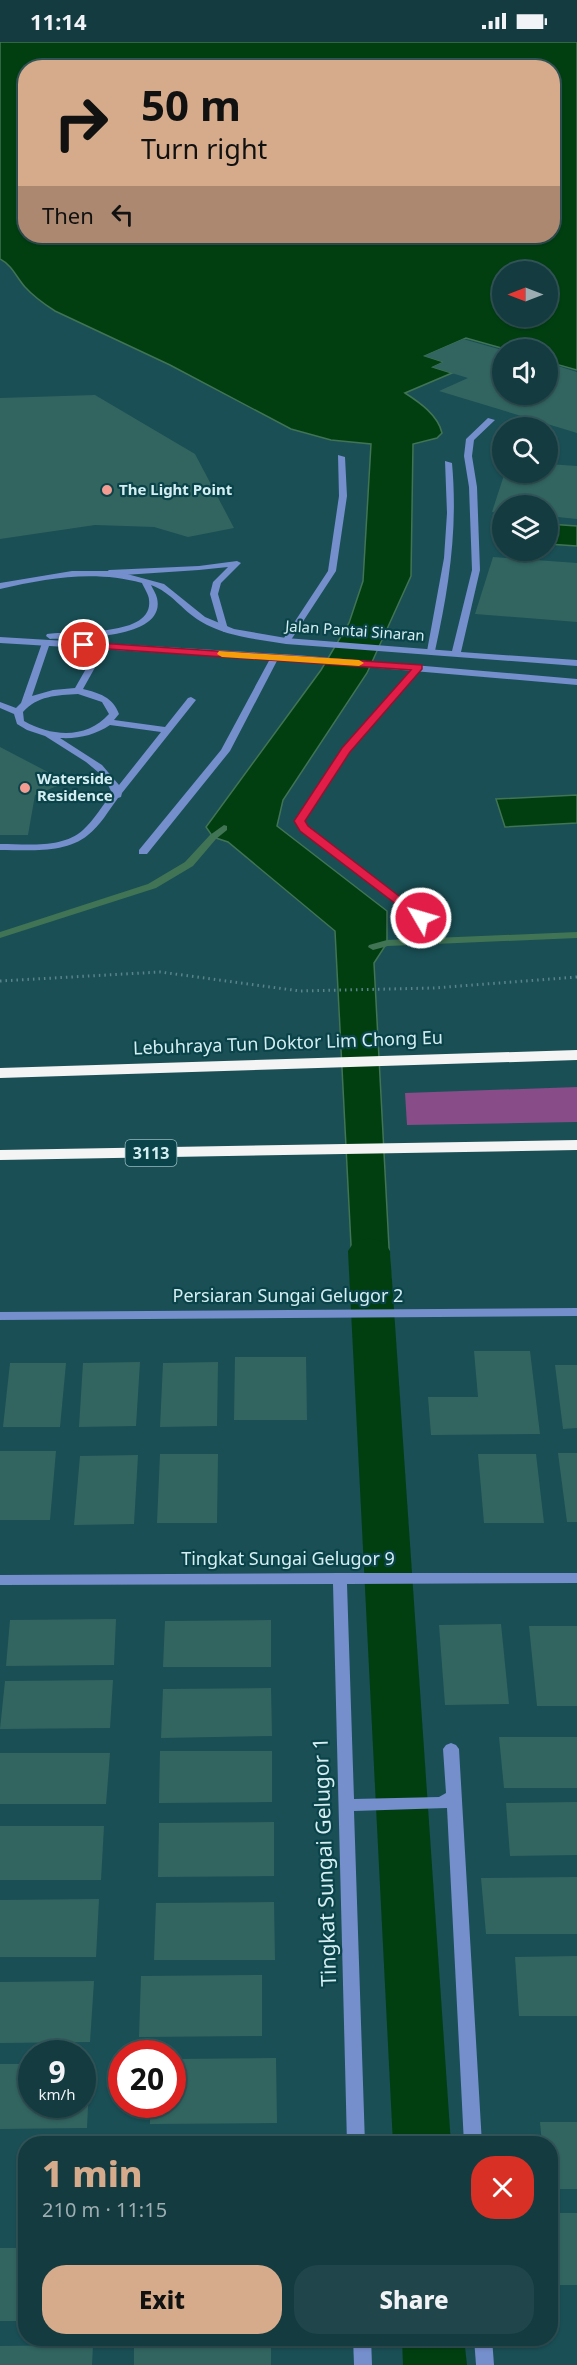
<!DOCTYPE html>
<html lang="en">
<head>
<meta charset="utf-8">
<style>
	:root { --surface:#133b40; --page:#20464b; --text:#f1f3f6; --muted:#9dadb1; --line:#325559; --accent:#d6ab8b }
	body { margin:0; font-family:"Noto Sans",sans-serif; background:var(--page); color:var(--text); height:100vh; display:flex; flex-direction:column; font-size:22px; white-space:nowrap }
	* { box-sizing:border-box; margin:0 }
	p { font-size:20px; color:var(--muted) }
	.icon { flex:none; width:33px; height:33px; fill:none; stroke:currentColor; stroke-width:2; stroke-linecap:round; stroke-linejoin:round }
	.map { position:relative; flex:1; overflow:hidden }
	.side { position:absolute; left:18px; top:2094px; width:540px; height:210px; display:flex; flex-direction:column; background:var(--surface); border-radius:24px; box-shadow:0 2px 4px #0004,0 0 0 2px var(--line) }
	.side>* { flex:none }
	.hud { position:absolute; left:18px; top:18px; width:542px; height:183px; border-radius:24px; box-shadow:0 2px 4px #0004,0 0 0 2px var(--line); background:#d6ab8b; color:#111; overflow:hidden }
	.needle { width:39px; rotate:270deg }
	.fabs { position:absolute; left:492px; top:219px; display:grid; gap:12px }
	.fabs a { display:grid; place-items:center; width:66px; height:66px; border-radius:50%; background:var(--surface); box-shadow:0 2px 4px #0004,0 0 0 2px var(--line); font-size:30px }
	.speed { position:absolute; left:18px; top:1998px; display:flex; gap:12px; font-size:30px; font-weight:700; text-align:center }
	.speed>* { display:grid; place-content:center; width:78px; height:78px; border-radius:50%; background:var(--surface); box-shadow:0 2px 4px #0004,0 0 0 2px var(--line); line-height:1 }
	.speed small { font-size:15px; font-weight:400 }
	.speed .limit { border:9px solid #d22; background:#fff; color:#111 }
	.pin { position:absolute; display:grid; place-items:center; width:51px; height:51px; color:#fff; margin:-26px; border:3px solid #fff; border-radius:50%; box-shadow:0 2px 6px #0007 }
	.me { position:absolute; width:66px; margin:-33px; rotate:308deg; stroke-linejoin:round; filter:drop-shadow(0 0 4px #0008) }
	.turn { display:flex; align-items:center; gap:21px; height:126px; padding:0 24px; font-size:27px }
	.turn .icon { width:78px; height:78px; stroke-width:2.5 }
	.turn b { display:block; font-size:42px; line-height:51px }
	.then { display:flex; align-items:center; height:57px; padding:0 24px; background:#0003; gap:12px; font-size:22px }
	.round { display:grid; place-items:center; flex:none; width:63px; height:63px; border-radius:24px; background:var(--page) }
	.headline { display:flex; align-items:center; justify-content:space-between; height:102px; padding:0 24px }
	h1 { font-size:36px; font-weight:800; line-height:45px; color:var(--accent) }
	.action { display:flex; gap:12px; margin-top:auto; padding:12px 24px }
	.action a { flex:1; height:69px; border-radius:24px; background:var(--accent); color:#111; font-size:24px; font-weight:800; line-height:69px; text-align:center }
	.action a+a { background:var(--page); color:var(--text) }
	.status { display:flex; justify-content:space-between; align-items:center; height:42px; padding:0 30px; background:var(--surface); direction:ltr }
	.status svg { height:16px; fill:currentColor }
	.map>svg:first-child { display:block }
	.green { fill:#884c88 }
	.water { fill:#013f11; stroke:#407454; stroke-width:1.5; fill-rule:evenodd }
	.lines { fill:none; stroke-linecap:round; stroke-linejoin:round }
	.stream { fill:#407454; fill-rule:evenodd }
	.canal { fill:#013f11; fill-rule:evenodd }
	.building { fill:#326560 }
	.path { stroke:#58848a; stroke-width:3; stroke-dasharray:1.5 4; stroke-linecap:butt }
	.lane { fill:#758ecc; fill-rule:evenodd }
	.street { fill:#758ecc; fill-rule:evenodd }
	.highway { fill:#f4f4f4; fill-rule:evenodd }
	.route { fill:#e11d48; stroke:#92132f; stroke-width:1.5 }
	.slow { fill:#f59e0b }
	.poi-dot { fill:#f59c92; stroke:#0a444a; stroke-width:2 }
	.labels { text-anchor:middle; stroke-width:4.5; stroke-linejoin:round; paint-order:stroke }
	.far-poi-label { font-size:15px; font-weight:bold; fill:#d4eef2; stroke:#0a444a; text-anchor:start }
	.far-street-label { font-size:15px; fill:#d4eef2; stroke:#0a444a }
	.shield { fill:#0a444a; stroke:#97bbc0; stroke-width:1.5 }
	.shield-label { font-size:16px; font-weight:bold; fill:#d4eef2 }
	.street-label { font-size:18px; fill:#d4eef2; stroke:#0a444a }
	.near-street-label { font-size:21px; fill:#d4eef2; stroke:#0a444a }
</style>
</head>
<body>
<div class="status"><b>11:14</b><svg viewBox="0 0 49 12"><path d="M0 12V9h3v3zM5 12V6h3v6zM10 12V3h3v9zM15 12V0h3v12zM26 1h20v11H26zM47 4h2v5h-2z"/></svg></div>
<div class="map">
<svg width="577" height="2323" viewBox="0 0 577 2323">
	<rect width="100%" height="100%" fill="#194f55"/>
	<path class="green" d="M577,1045V1080L407,1083L405,1051Z"/>
	<g class="water">
		<path d="M0,0H577V328L548,320V308L505,307L466,296L425,314L444,320L433,325L452,331L405,351C419,360 438,373 442,391L437,396L413,402L411,534L367,631L283,758L277,784L387,869V901L374,921L392,1262H354L335,889L228,800L213,795L206,785L321,628L349,581L363,539L371,402L331,398L291,387L170,323L55,269C44,262 34,255 25,245C16,235 13,224 0,217ZM26,26H552V194H26ZM502,230H548V274H502Z"/>
		<path d="M548,482L577,484V504L548,502Z"/>
		<path d="M577,753V781L505,785L496,757Z"/>
	</g>
	<g class="lines">
		<g class="stream">
			<path d="M224,783L227,784V788L216,797L193,824L156,846L0,896V890L148,842L185,820L210,793Z"/>
			<path d="M577,890V896L388,904L373,908L368,905L369,903L387,898Z"/>
		</g>
		<g class="canal">
			<path d="M369,1196L384,1200L390,1209L451,2102H393L348,1209L354,1200Z"/>
			<path d="M402,2296H464L467,2323H403Z"/>
		</g>
	</g>
	<g class="building">
		<path d="M463,297L502,308V352H548V321L577,330V391L439,349L468,336L432,325L444,320L424,314Z"/>
		<path d="M95,353L195,412L234,486L188,495L154,485L95,483L0,497V356Z"/>
		<path d="M548,422L577,424V477L548,474V464H502V471L492,470L505,430H548Z"/>
		<path d="M493,515L577,521V580L475,572Z"/>
		<path d="M0,705L67,740L35,753L28,793H0Z"/>
		<path d="M474,1309H530L540,1392L431,1393L428,1355H478Z"/>
		<path d="M235,1315H306L307,1378H234Z"/>
		<path d="M140,1320L136,1384L79,1385L83,1321Z"/>
		<path d="M218,1320L217,1384L160,1385L163,1321Z"/>
		<path d="M10,1321H66L60,1385H3Z"/>
		<path d="M555,1323H577V1386L563,1387Z"/>
		<path d="M0,1409H56L50,1478H0Z"/>
		<path d="M558,1411H577V1480H567Z"/>
		<path d="M160,1412H218L217,1481H157Z"/>
		<path d="M478,1412H536L544,1481H484Z"/>
		<path d="M138,1413L134,1482L74,1483L80,1414Z"/>
		<path d="M116,1577L114,1623L6,1624L10,1578Z"/>
		<path d="M271,1578V1625H163L165,1579Z"/>
		<path d="M501,1582L509,1662L445,1663L439,1583Z"/>
		<path d="M529,1584H577V1664H537Z"/>
		<path d="M113,1638L110,1686L0,1687L5,1639Z"/>
		<path d="M271,1646L272,1694L161,1696L163,1647Z"/>
		<path d="M499,1695H577V1746H504Z"/>
		<path d="M160,1709H272V1760L159,1761Z"/>
		<path d="M0,1711H110L106,1762H0Z"/>
		<path d="M577,1760V1813L510,1814L506,1761Z"/>
		<path d="M274,1780V1834L158,1835L159,1781Z"/>
		<path d="M0,1784H104L101,1838H0Z"/>
		<path d="M577,1835V1892H486L481,1836Z"/>
		<path d="M99,1857L96,1915H0V1858Z"/>
		<path d="M274,1860L275,1918H154L156,1861Z"/>
		<path d="M577,1914V1974H519L515,1915Z"/>
		<path d="M262,1933V1994L139,1995L141,1934Z"/>
		<path d="M94,1939L90,2000L0,2001V1940Z"/>
		<path d="M276,2016L277,2081L150,2082V2062H172V2017Z"/>
		<path d="M0,2022H32V2062H82V2022H90L87,2086L0,2087Z"/>
		<path d="M540,2080H577V2147H550V2102H542Z"/>
		<path d="M550,2171H577V2243H556Z"/>
		<rect x="0" y="2206" width="26" height="73"/>
		<path d="M271,2301V2323H134V2302Z"/>
		<path d="M93,2303L92,2323H0V2304Z"/>
	</g>
	<g class="lines">
		<path class="path" d="M0,939L160,930L300,949L434,946L577,935"/>
		<g class="lane">
			<path d="M338,413L345,415L347,454L336,529L289,601H283L282,599L328,529L339,454Z"/>
			<path d="M445,419L452,421C458,487 449,545 435,609L431,612L427,609L444,516L447,471Z"/>
			<path d="M237,519L241,521L221,541L218,552L228,587L224,590L220,587L210,552L213,540L228,525L199,528L109,534L105,531L109,528L199,524Z"/>
			<path d="M46,598L50,601L32,654L53,648L75,646L99,604L103,601L107,604L83,647C99,651 113,655 119,672L114,678L165,685L188,656L191,655L196,658L122,751L121,755L118,756C109,768 100,784 88,793C65,812 28,808 0,808V802C26,802 62,807 83,788C94,778 103,763 112,751L104,735L86,720L45,694L27,688L17,682L14,672L0,666V660L16,666L21,661L42,601ZM78,652L102,660L109,672C87,697 52,695 24,679L23,670C37,654 57,653 78,652ZM110,683L161,690L119,743L102,723L60,696C79,697 95,693 110,683Z"/>
			<path d="M275,612L279,615L230,709L147,812H139V808L221,708L271,615Z"/>
			<path d="M418,622L421,623V627L350,710L305,779L307,785L425,874L426,876L425,878L421,879L300,788L295,779L343,706L415,623Z"/>
		</g>
		<g class="street">
			<path d="M488,376L495,378L474,398L472,414L477,445L480,528L461,610L577,618V624L286,602C257,597 226,595 200,579C183,569 171,550 151,543C153,547 156,552 157,556C167,598 74,596 50,597L46,594L47,592C69,588 154,596 149,558C149,553 144,546 142,541C94,528 48,536 0,547V541L72,529H109L127,532L164,542L205,575L234,587L286,596L452,609L472,528L469,445L464,414L466,397Z"/>
			<path d="M0,595L296,613L577,637V643L296,619L0,601Z"/>
			<path d="M577,1266V1274L0,1278V1270Z"/>
			<path d="M340,1531H577V1541L347,1542L354,1757L439,1755L446,1751L443,1707L446,1703L451,1701L456,1703L459,1707L482,2102H464L447,1766L354,1769L365,2102H347L333,1542L0,1543V1533Z"/>
			<path d="M353,2296H371L372,2323H354Z"/>
			<path d="M474,2296H492L494,2323H476Z"/>
		</g>
		<g class="highway">
			<path d="M577,1008V1018L0,1036V1026Z"/>
			<path d="M577,1098V1108L0,1118V1108Z"/>
		</g>
	</g>
	<path class="route" d="M84,600L422,623V627L350,710L305,779L308,784L425,874V878H417L300,789L294,779L342,706L411,628L80,605L79,603Z"/>
	<path class="slow" d="M219,609L359,618L364,621L359,624L222,615L217,612Z"/>
	<g class="poi-dot">
		<circle cx="107" cy="448" r="6"/>
		<circle cx="25" cy="746" r="6"/>
	</g>
	<g class="labels">
		<g class="far-poi-label">
			<text x="119" y="453">The Light Point</text>
			<text x="37" y="742">Waterside<tspan x="37" dy="17">Residence</tspan></text>
		</g>
		<g class="far-street-label">
			<text transform="translate(355 589) rotate(4)" y="5">Jalan Pantai Sinaran</text>
		</g>
		<rect class="shield" x="125.5" y="1098" width="51" height="26" rx="4.5"/>
		<g class="shield-label">
			<text x="151" y="1117">3113</text>
		</g>
		<g class="street-label">
			<text transform="translate(288 1001) rotate(-2)" y="6">Lebuhraya Tun Doktor Lim Chong Eu</text>
			<text x="288" y="1260">Persiaran Sungai Gelugor 2</text>
			<text x="288" y="1523">Tingkat Sungai Gelugor 9</text>
		</g>
		<g class="near-street-label">
			<text transform="translate(325 1820) rotate(-92)" y="7">Tingkat Sungai Gelugor 1</text>
		</g>
	</g>
</svg>
<div class="fabs">
<a><svg class="needle" viewBox="-14 -14 28 28"><path d="M0-13l5 13h-10z" fill="#e53935"/><path d="M0 13l5-13h-10z" fill="#9dadb1"/></svg></a>
<a><svg class="icon" aria-label="sound" viewBox="0 0 24 24"><path d="M4 9h4l5-4v14l-5-4H4zM17 9q2 3 0 6"/></svg></a>
<a><svg class="icon" aria-label="search" viewBox="0 0 24 24"><circle cx="10" cy="10" r="6"/><path d="M15 15l6 6"/></svg></a>
<a><svg class="icon" aria-label="layers" viewBox="0 0 24 24"><path d="M12 4l9 5-9 5-9-5zM3 14l9 5 9-5"/></svg></a>
</div>
<div class="speed"><div>9<small>km/h</small></div><div class="limit">20</div></div>
<div class="pin" style="left:84px;top:603px;background:#d93025"><svg class="icon" aria-label="arrive" viewBox="0 0 24 24"><path d="M6 21V4h12l-3 4 3 4H6"/></svg></div>
<svg class="me" style="left:421px;top:876px" viewBox="-20 -20 40 40"><circle r="17" fill="#e11d48" stroke="#fff" stroke-width="3"/><path d="M0-11L8 9 0 5-8 9z" fill="#fff"/></svg>
<div class="hud">
<div class="turn"><svg class="icon" aria-label="right" viewBox="0 0 24 24"><path d="M7 20v-9h11M14 6l5 5-5 5"/></svg><div><b>50 m</b>Turn right</div></div>
<div class="then">Then<svg class="icon" aria-label="left" viewBox="0 0 24 24"><path d="M17 20v-9H6M10 6l-5 5 5 5"/></svg></div>
</div>
<section class="side">
<div class="headline"><div><h1>1 min</h1><p>210 m · 11:15</p></div><a class="round" style="background:#d93025;color:#fff"><svg class="icon" aria-label="close" viewBox="0 0 24 24"><path d="M6 6l12 12M18 6L6 18"/></svg></a></div>
<div class="action"><a>Exit</a><a>Share</a></div>
</section>
</div>
</body>
</html>
